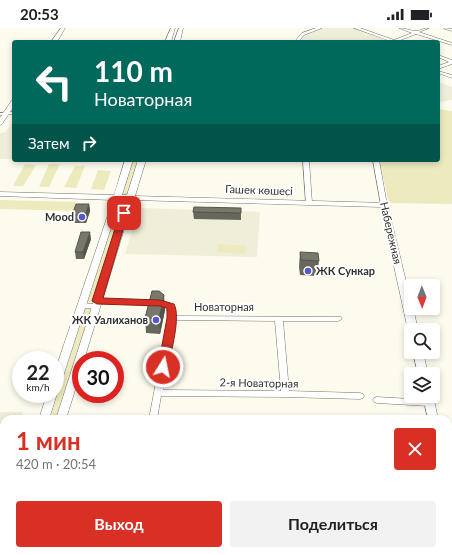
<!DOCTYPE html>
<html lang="ru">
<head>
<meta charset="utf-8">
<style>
	:root { --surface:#fff; --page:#f2f2f2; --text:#202124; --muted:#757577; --accent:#d93025 }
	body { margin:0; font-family:Lato,sans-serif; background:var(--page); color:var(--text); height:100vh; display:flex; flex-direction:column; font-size:15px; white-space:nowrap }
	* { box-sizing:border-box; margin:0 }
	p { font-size:13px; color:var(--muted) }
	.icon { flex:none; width:22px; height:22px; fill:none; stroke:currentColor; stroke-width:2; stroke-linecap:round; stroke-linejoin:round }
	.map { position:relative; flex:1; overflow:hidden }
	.side { position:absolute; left:0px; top:387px; width:452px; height:140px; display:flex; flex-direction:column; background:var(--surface); border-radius:12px 12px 0 0; box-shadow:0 2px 6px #0003 }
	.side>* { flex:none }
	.guide { position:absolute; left:12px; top:12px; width:428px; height:122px; border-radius:4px; box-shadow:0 2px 6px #0003; background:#00695c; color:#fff; overflow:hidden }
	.needle { width:26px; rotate:179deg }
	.fabs { position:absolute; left:404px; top:251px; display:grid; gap:8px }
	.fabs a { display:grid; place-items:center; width:36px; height:36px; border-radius:4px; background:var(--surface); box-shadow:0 2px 6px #0003; font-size:20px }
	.speed { position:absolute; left:12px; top:323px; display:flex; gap:8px; font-size:20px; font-weight:700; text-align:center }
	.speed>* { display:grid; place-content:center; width:52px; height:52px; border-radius:50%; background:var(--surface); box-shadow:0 2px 6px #0003; line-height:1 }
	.speed small { font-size:10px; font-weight:400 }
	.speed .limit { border:6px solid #d22; background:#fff; color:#111 }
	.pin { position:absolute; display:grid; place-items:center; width:34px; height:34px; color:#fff; margin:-17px; border-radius:8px; box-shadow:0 2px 6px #0006 }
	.me { position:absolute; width:44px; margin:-22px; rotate:10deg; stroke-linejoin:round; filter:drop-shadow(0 0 3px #0008) }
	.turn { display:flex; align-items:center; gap:14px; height:84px; padding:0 16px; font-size:18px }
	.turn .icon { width:52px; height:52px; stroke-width:2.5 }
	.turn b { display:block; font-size:28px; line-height:34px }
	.then { display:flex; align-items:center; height:38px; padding:0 16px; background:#0003; gap:8px; font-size:15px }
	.round { display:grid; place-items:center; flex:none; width:42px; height:42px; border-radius:4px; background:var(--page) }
	.overview { display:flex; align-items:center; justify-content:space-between; height:68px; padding:0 16px }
	h1 { font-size:24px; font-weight:700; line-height:30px; color:var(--accent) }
	.button { display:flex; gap:8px; margin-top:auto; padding:8px 16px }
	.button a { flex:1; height:46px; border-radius:4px; background:var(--accent); color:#fff; font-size:16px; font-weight:700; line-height:46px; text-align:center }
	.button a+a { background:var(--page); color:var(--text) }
	.status { display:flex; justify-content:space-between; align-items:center; height:28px; padding:0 20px; background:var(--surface); direction:ltr }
	.status svg { height:11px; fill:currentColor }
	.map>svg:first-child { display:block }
	.built { fill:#efeed9 }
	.green { fill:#edeabe }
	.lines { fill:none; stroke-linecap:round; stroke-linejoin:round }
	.minor-casing { stroke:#757468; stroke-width:1 }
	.major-casing { stroke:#757468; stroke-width:1 }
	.minor { fill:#fff; fill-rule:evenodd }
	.major { fill:#fff; fill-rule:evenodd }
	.wall { fill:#68675d }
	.shaded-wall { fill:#55544c }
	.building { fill:#79786c; stroke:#55544c }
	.route { fill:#d93025; stroke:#8d1f18 }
	.poi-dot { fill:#5457ce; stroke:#fff; stroke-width:1.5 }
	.labels { text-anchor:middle; stroke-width:4; stroke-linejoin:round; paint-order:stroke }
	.street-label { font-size:11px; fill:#31312c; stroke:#fff }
	.poi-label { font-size:11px; font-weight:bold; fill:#31312c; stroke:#fff; text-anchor:end }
</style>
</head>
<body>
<div class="status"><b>20:53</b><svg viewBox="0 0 49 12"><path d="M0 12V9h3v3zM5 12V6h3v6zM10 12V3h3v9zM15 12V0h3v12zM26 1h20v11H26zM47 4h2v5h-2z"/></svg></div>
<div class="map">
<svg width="452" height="527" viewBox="0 0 452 527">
	<rect width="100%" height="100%" fill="#fcfbed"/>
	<g class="built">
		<path d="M324,0H353L391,13L301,14L303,8Z"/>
		<path d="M438,54L452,59V72L438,74Z"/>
		<path d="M14,91V131H0V105L6,104Z"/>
		<path d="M139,180L260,184L257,229L125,226Z"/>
		<path d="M0,384H23L20,391H4V436L0,447Z"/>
	</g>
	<g class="green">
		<path d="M438,81L452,83V176L389,175L379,132H438Z"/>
		<path d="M132,132H139L128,167H121Z"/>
		<path d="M25,136L36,137L23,158H13Z"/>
		<path d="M49,136H60L49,159H39Z"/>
		<path d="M75,138H85L76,160L64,159Z"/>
		<path d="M98,142L111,143L104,162L91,161Z"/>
		<path d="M0,172L76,174L73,183L0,181Z"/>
		<path d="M119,173H125L94,275L87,274Z"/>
		<path d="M218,216L246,218L245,226L217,224Z"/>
		<path d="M85,281H91L57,391H50Z"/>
	</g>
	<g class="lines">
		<defs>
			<g id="minor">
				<path d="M316,0H322L304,7L299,13L296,12L302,5Z"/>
				<path d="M354,0H360L394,12L412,5L399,0C405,0 411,3 416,3C420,3 424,0 429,0L419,4L452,15V17L416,6L398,13L399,14H389L390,13Z"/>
				<path d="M444,0L452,1V3L445,1Z"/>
				<path d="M438,27L452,32V36L438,41V38L449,34L438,29Z"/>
				<path d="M438,43L452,47V50L438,45Z"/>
				<path d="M14,84V86L0,87V85Z"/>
				<path d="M303,132H309L312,175L309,177L306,175Z"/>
				<path d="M373,132H379L387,177L386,178L384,179L381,177Z"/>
				<path d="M94,271L163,273L174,278L175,288L341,289L342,291L338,293H283L289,363L360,365L363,366L364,368L363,370L360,371L285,369L161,368L157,391H149L168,290L167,281L161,277L97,275L93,273ZM175,292L275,293L281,363L163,362Z"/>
				<path d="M80,275L96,276L100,278C95,282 86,280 80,279L79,277Z"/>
				<path d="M377,369L429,372L432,373L433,375L432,377L429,378L377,375L374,374L373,372L374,370Z"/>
				<path d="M449,455L452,456V479L448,481V456Z"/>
			</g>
			<g id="major">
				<path d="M61,0H65L57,14H51Z"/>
				<path d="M171,0H175L171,14H165Z"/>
				<path d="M179,0H183L180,14H174Z"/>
				<path d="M14,71V78L2,96L0,97V90L12,72Z"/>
				<path d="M125,132H133L122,167H127L138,132H146L135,168L387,175L411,274V280H413L418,302H411V305L408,302L381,179L133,172L84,332H81V343L66,391H56L126,172H120L60,358L59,361L55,362V343L113,172L0,168V164L114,167Z"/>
				<path d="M413,324H423L428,346H418Z"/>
				<path d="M55,363L57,366L49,391H39L47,366H55Z"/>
				<path d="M423,368L433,367L438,391H428Z"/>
				<path d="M448,448L452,450V467L448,466Z"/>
				<path d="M4,502L5,523L0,526V504Z"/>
			</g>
		</defs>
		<use href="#minor" class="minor-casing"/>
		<use href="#major" class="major-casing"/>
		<use href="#minor" class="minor"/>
		<use href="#major" class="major"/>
	</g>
	<g class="wall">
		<path d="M89,176L90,183L86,195H73L72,187Z"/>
		<path d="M241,180V192L194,191L193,184Z"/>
		<path d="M91,211L84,231H76L75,224Z"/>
		<path d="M300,224L319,233L317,248L300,247L299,239Z"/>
		<path d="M165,282L160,306L146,305L145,290Z"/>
		<path d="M448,488L452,497L451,500H449L451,506L450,509H448Z"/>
		<path d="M31,523H54L53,527H32Z"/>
	</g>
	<g class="shaded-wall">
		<path d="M89,176L90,183L86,195L85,188Z"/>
		<path d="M90,204L91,211L84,231L83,224Z"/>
		<path d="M164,267L165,282L160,306L159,291Z"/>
		<path d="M49,523H54L53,527H49Z"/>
	</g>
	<g class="building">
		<path d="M76,176H89L85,188L72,187Z"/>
		<path d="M194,179L241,180V185L193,184Z"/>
		<path d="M81,204H90L83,224H75Z"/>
		<path d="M300,224L318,225L319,233L301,232Z"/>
		<path d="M152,263H159L164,267L159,291L145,290Z"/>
		<path d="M448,488H449L452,497H449L451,506H448Z"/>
		<rect x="31" y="523" width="18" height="1"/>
	</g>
	<path class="route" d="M124,182L128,185L103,270L160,272L174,276C181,289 171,324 168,339L167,341H159L158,339L167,290V280L160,278L97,276L92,273L120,185Z"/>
	<g class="poi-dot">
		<circle cx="82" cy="189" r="4"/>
		<circle cx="308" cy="243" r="4"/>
		<circle cx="156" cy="292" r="4"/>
	</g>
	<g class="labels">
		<g class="street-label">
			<text transform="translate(259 162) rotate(2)" y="4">Гашек көшесі</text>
			<text transform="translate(391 205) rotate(77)" y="4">Набережная</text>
			<text x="224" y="283">Новаторная</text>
			<text transform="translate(259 355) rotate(1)" y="4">2-я Новаторная</text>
		</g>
		<g class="poi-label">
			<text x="74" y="193">Mood</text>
			<text x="316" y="247" text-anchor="start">ЖК Сункар</text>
			<text x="148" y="296">ЖК Уалиханов</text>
		</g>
	</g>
</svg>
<div class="fabs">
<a><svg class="needle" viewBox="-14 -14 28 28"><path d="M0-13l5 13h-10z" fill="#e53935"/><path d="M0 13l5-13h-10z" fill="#757577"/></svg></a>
<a><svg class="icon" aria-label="search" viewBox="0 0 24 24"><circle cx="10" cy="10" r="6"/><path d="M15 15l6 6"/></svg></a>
<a><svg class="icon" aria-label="layers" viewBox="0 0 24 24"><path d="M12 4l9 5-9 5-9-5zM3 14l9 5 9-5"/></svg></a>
</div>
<div class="speed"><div>22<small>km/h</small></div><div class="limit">30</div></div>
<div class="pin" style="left:124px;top:185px;background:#d93025"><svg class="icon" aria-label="arrive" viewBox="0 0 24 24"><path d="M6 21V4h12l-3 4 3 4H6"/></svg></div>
<svg class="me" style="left:163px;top:339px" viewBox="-20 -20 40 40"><circle r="17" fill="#d93025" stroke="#fff" stroke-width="3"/><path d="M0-11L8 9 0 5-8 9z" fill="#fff"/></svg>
<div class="guide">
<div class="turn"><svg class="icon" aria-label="left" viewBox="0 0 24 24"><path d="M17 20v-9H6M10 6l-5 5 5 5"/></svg><div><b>110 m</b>Новаторная</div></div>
<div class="then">Затем<svg class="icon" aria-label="right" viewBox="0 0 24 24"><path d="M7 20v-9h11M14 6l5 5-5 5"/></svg></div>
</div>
<section class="side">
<div class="overview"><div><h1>1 мин</h1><p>420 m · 20:54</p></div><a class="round" style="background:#d93025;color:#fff"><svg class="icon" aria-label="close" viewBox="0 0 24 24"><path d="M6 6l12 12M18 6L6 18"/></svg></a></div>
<div class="button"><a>Выход</a><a>Поделиться</a></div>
</section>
</div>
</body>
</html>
